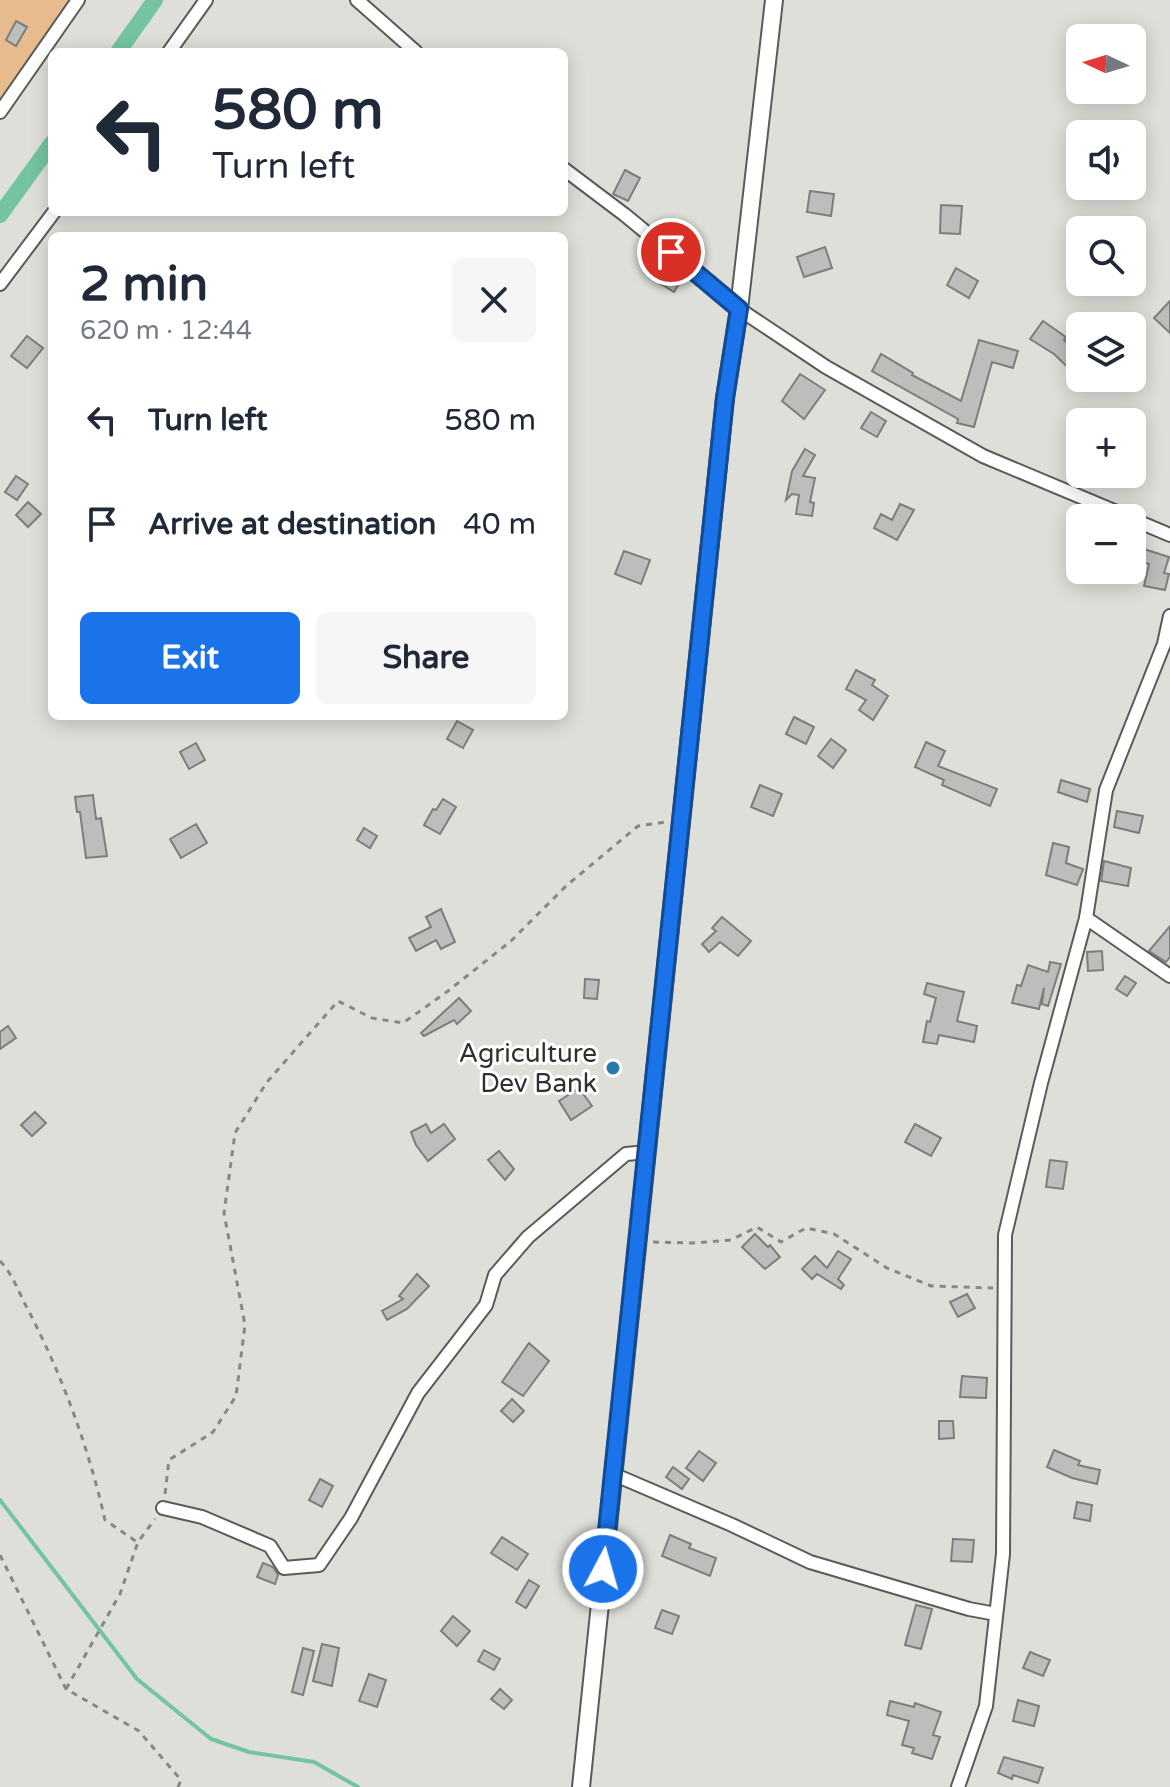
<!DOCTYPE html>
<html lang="en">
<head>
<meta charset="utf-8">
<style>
	:root { --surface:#fff; --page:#f6f6f7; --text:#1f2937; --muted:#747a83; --accent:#1a73e8 }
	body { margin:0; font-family:"Varela Round",sans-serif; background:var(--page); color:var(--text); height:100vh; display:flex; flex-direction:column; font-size:30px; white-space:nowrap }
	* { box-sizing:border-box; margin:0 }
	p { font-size:26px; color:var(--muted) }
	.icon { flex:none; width:44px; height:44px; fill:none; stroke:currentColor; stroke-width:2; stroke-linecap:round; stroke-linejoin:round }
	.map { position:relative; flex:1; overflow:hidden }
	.details { position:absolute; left:48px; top:232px; width:520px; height:488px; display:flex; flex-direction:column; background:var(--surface); border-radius:12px; box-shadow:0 4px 20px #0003 }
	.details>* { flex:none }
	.guide { position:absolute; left:48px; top:48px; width:520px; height:168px; border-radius:12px; box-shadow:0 4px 20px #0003; background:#fff; color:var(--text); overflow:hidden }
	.needle { width:52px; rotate:274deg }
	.fabs { position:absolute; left:1066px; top:24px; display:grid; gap:16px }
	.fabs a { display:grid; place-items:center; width:80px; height:80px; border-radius:12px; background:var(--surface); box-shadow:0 4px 20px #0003; font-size:40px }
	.pin { position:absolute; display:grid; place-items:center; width:68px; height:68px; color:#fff; margin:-34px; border:4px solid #fff; border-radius:50%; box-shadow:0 2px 8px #0007 }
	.me { position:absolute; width:88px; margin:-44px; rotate:6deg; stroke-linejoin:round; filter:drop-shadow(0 0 6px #0008) }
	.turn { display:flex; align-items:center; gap:28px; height:168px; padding:0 32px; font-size:36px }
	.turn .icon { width:104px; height:104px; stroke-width:2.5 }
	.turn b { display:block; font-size:56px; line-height:68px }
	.round { display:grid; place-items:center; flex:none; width:84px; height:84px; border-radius:12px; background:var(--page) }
	.overview { display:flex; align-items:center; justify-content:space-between; height:136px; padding:0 32px }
	h1 { font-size:48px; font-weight:700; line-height:60px }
	.primary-button { display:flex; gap:16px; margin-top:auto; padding:16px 32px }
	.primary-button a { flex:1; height:92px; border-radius:12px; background:var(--accent); color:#fff; font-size:32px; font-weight:700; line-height:92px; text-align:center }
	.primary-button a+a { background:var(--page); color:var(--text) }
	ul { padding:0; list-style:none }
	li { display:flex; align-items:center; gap:24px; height:104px; padding:0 32px }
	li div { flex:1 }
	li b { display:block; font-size:30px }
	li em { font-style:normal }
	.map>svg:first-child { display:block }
	.green { fill:#e8bb8f }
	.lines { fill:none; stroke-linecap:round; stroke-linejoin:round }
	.stream { stroke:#74c4a1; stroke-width:4 }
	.canal { stroke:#74c4a1; stroke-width:16 }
	.building { fill:#bbbeba; stroke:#7b7f7b; stroke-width:2 }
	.minor-casing { stroke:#5a5b57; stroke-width:16 }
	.tertiary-casing { stroke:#5a5b57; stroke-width:20 }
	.path { stroke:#878884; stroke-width:3; stroke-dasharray:6 6; stroke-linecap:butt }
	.minor { stroke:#fff; stroke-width:12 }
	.tertiary { stroke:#fff; stroke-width:16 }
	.route-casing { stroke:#114b97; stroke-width:20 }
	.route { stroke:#1a73e8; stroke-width:14 }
	.poi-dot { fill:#257cab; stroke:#fff; stroke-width:3 }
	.labels { text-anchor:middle; stroke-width:6; stroke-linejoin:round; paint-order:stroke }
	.poi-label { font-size:26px; fill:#30302e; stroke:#fff; text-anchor:end }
</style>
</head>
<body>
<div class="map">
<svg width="1170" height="1787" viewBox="0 0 1170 1787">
	<rect width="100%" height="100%" fill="#dedfd9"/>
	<path class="green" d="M0,0H69L0,98Z"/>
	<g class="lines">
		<path class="stream" d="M0,1500L137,1679L211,1739L249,1752L314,1762L358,1787"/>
		<g class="canal">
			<path d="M118,52L155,0"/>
			<path d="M0,215L52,143"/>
		</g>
	</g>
	<g class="building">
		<path d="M16,21L27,27L16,46L6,40Z"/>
		<path d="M625,170L640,178L628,201L613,194Z"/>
		<path d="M810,191L834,194L831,216L807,212Z"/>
		<path d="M941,205L962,206L960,234L940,233Z"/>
		<path d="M825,247L832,268L804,277L797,257Z"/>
		<path d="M956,268L978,281L969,298L947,285Z"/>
		<path d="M667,269L682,278L674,292L658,282Z"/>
		<path d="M1170,301V333L1154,318Z"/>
		<path d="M1043,321L1066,337L1064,340L1080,354V379L1054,354L1030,339Z"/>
		<path d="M27,336L43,348L27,368L11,356Z"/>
		<path d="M979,340L1018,351L1013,368L992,362L974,427L957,423L958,419L872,371L881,354L913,373L912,375L961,401Z"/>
		<path d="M800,374L825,390L804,419L782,401Z"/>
		<path d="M871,412L886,421L877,437L861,428Z"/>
		<path d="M805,449L815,455L803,476L815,478L810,502L814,503L812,516L796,514L799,495L792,494L786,500L792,471Z"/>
		<path d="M16,476L28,484L17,500L5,492Z"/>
		<path d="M28,502L41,514L28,527L16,515Z"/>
		<path d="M900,504L914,510L897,540L874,528L881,514L892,520Z"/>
		<path d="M1134,541L1145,545L1144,549L1169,557L1164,573L1169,574L1165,590L1144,586L1149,564L1141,562L1135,580L1132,579Z"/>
		<path d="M624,551L650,560L641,584L615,574Z"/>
		<path d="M856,670L875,680L872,685L888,696L873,720L859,710L866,700L846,689Z"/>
		<path d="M794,717L814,727L806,744L786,734Z"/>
		<path d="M457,721L473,730L463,748L447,739Z"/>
		<path d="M831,739L846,750L833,768L818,756Z"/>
		<path d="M926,742L945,751L938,766L997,789L990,806L942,785L944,780L915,767Z"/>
		<path d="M196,743L205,760L189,769L180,752Z"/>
		<path d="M1061,780L1090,789L1087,802L1058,792Z"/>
		<path d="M760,785L782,794L773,816L751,807Z"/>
		<path d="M93,795L96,819L101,818L107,856L86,858L80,812H77L75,797Z"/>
		<path d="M443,799L456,807L440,834L424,825L433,809L436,810Z"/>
		<path d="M1117,811L1143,816L1139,833L1114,827Z"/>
		<path d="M196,824L207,843L181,858L170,839Z"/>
		<path d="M364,828L377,836L370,848L357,840Z"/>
		<path d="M1053,843L1069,847L1066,863L1083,869L1077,885L1046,875Z"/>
		<path d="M1104,861L1131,868L1128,886L1101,881Z"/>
		<path d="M441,909L455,942L441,949L436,940L416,951L409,938L431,927L426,917Z"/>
		<path d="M722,917L751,941L738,956L720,942L709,952L702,944L716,931L712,928Z"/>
		<path d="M1170,926V957L1166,962L1149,951Z"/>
		<path d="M1102,951L1103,970L1088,971L1087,952Z"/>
		<path d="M1050,962L1061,964L1048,1006L1042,1004L1044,988L1039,1009L1012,1003L1017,985L1021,986L1028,965L1048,972Z"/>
		<path d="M1125,976L1136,983L1127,996L1116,989Z"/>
		<path d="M585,979L599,980L597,999L584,998Z"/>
		<path d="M927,983L964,992L957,1021L977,1026L974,1042L939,1035L937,1044L923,1042L927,1021L930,1022L936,998L924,994Z"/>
		<path d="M459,998L471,1011L457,1024L454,1020L424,1036L421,1033Z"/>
		<path d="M8,1026L16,1038L0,1049V1032Z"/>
		<path d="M579,1088L592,1106L571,1120L559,1101Z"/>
		<path d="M35,1112L46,1123L32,1136L21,1125Z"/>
		<path d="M426,1124L431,1133L444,1124L455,1139L428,1161L416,1145L411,1132Z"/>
		<path d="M915,1124L941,1138L931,1156L905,1142Z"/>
		<path d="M499,1151L514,1169L505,1180L488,1160Z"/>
		<path d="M1050,1160L1067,1162L1063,1189L1046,1187Z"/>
		<path d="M755,1234L768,1247L770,1245L780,1257L765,1269L742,1247Z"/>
		<path d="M838,1251L851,1259L838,1279L844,1285L841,1289L817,1274L812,1279L802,1269L815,1256L827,1268Z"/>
		<path d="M417,1274L429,1286L407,1309L387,1320L382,1311L403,1299L399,1296Z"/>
		<path d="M967,1294L975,1308L958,1317L950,1302Z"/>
		<path d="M529,1343L549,1361L523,1396L502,1382Z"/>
		<path d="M962,1376L987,1378L986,1398L960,1397Z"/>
		<path d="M512,1399L524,1411L513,1422L501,1411Z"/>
		<path d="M939,1421H953L954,1438L939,1439Z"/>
		<path d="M1054,1450L1080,1461L1078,1465L1100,1470L1097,1484L1072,1478L1047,1467Z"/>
		<path d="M699,1451L716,1463L703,1481L686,1468Z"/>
		<path d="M673,1467L689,1479L682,1489L666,1477Z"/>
		<path d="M320,1479L333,1486L322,1507L309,1500Z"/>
		<path d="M1077,1502L1092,1505L1090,1521L1074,1518Z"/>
		<path d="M670,1535L691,1544L689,1548L716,1558L710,1576L662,1556Z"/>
		<path d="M502,1537L528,1554L517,1570L491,1553Z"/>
		<path d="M953,1539L974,1540L972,1562L951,1561Z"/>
		<path d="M263,1563L273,1567L278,1575L275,1584L257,1577Z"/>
		<path d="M529,1580L539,1586L526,1608L516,1602Z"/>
		<path d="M916,1605L932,1609L921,1649L905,1645Z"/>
		<path d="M662,1610L679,1616L672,1634L655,1628Z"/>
		<path d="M453,1616L470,1631L457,1646L441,1631Z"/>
		<path d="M322,1644L339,1648L332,1686L313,1681Z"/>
		<path d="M303,1648L314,1651L303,1695L292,1692Z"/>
		<path d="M484,1650L500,1659L494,1670L478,1661Z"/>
		<path d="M1030,1652L1050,1660L1043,1676L1023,1668Z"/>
		<path d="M369,1674L386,1680L377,1707L359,1701Z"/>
		<path d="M500,1689L512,1700L504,1709L491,1699Z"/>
		<path d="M1018,1700L1039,1706L1034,1726L1013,1721Z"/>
		<path d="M890,1701L914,1707L915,1703L941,1712L933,1735L940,1737L932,1759L912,1753L914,1748L902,1745L909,1721L887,1715Z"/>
		<path d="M1004,1757L1043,1768L1038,1783L1013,1775L1012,1779L998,1773Z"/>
	</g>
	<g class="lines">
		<defs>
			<g id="minor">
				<path d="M357,0L416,52"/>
				<path d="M169,52L206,0"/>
				<path d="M0,112L78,0"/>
				<path d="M564,169L625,215L739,309L826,367L983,456L1131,518"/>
				<path d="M0,284L54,212"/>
				<path d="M1132,519L1170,535"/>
				<path d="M1086,918L1170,976"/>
				<path d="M613,1474L732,1525L810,1562L969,1609L996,1614"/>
				<path d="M163,1508L202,1517L270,1546L284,1568L319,1565L351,1518L418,1393L486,1305L495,1275L528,1237L626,1154L647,1152"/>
				<path d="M958,1787L986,1706L1003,1554L1005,1235L1041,1083L1086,918L1106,790L1164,644L1170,616"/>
			</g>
			<path id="tertiary" d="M581,1787L725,398L739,309L774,0"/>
		</defs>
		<use href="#minor" class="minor-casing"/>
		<use href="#tertiary" class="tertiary-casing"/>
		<g class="path">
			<path d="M653,1242L693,1243L731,1240L757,1227L781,1242L806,1228L834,1234L887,1268L931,1286L993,1288"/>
			<path d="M0,1261C11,1272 18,1290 25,1304C61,1372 88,1445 105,1520L137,1542"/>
			<path d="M165,1494L169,1460L213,1432L236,1396L245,1325L224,1213L235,1133L267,1082L338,1001L372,1018L403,1023L448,991L511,941L566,886L638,826L666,822"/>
			<path d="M0,1555L66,1689L139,1731L181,1780L178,1787"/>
			<path d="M66,1689L120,1594L138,1542L155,1519"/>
		</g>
		<use href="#minor" class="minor"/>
		<use href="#tertiary" class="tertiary"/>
	</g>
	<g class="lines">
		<defs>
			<path id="route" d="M603,1569L725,398L739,309L671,252"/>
		</defs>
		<use href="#route" class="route-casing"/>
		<use href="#route" class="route"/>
	</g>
	<circle class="poi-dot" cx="613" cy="1068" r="8"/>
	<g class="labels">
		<g class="poi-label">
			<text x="597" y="1062">Agriculture<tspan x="597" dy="30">Dev Bank</tspan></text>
		</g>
	</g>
</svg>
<div class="fabs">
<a><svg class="needle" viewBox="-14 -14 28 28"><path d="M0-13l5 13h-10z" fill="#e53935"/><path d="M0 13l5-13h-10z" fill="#747a83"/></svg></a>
<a><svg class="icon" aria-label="sound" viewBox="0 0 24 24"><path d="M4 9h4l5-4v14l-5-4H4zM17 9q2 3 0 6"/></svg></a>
<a><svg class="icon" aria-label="search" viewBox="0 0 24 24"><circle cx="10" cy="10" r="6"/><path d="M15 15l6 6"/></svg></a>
<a><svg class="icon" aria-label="layers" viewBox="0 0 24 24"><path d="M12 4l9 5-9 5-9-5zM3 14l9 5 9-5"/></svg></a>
<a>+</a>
<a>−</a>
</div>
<div class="pin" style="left:671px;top:252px;background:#d93025"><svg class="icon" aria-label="arrive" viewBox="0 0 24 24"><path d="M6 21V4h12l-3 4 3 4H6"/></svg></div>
<svg class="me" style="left:603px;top:1569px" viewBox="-20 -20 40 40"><circle r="17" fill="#1a73e8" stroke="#fff" stroke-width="3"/><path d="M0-11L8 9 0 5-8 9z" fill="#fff"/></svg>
<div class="guide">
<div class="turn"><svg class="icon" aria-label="left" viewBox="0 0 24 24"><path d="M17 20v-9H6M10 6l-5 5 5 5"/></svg><div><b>580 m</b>Turn left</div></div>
</div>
<section class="details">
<div class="overview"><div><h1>2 min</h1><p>620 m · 12:44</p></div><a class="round"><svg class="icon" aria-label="close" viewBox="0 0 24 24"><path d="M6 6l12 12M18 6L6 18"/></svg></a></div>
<ul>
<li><svg class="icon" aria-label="left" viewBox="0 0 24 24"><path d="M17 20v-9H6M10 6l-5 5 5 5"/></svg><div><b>Turn left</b></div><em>580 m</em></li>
<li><svg class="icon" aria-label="arrive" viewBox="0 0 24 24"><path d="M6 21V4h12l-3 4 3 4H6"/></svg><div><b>Arrive at destination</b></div><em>40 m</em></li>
</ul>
<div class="primary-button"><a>Exit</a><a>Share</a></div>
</section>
</div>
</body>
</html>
